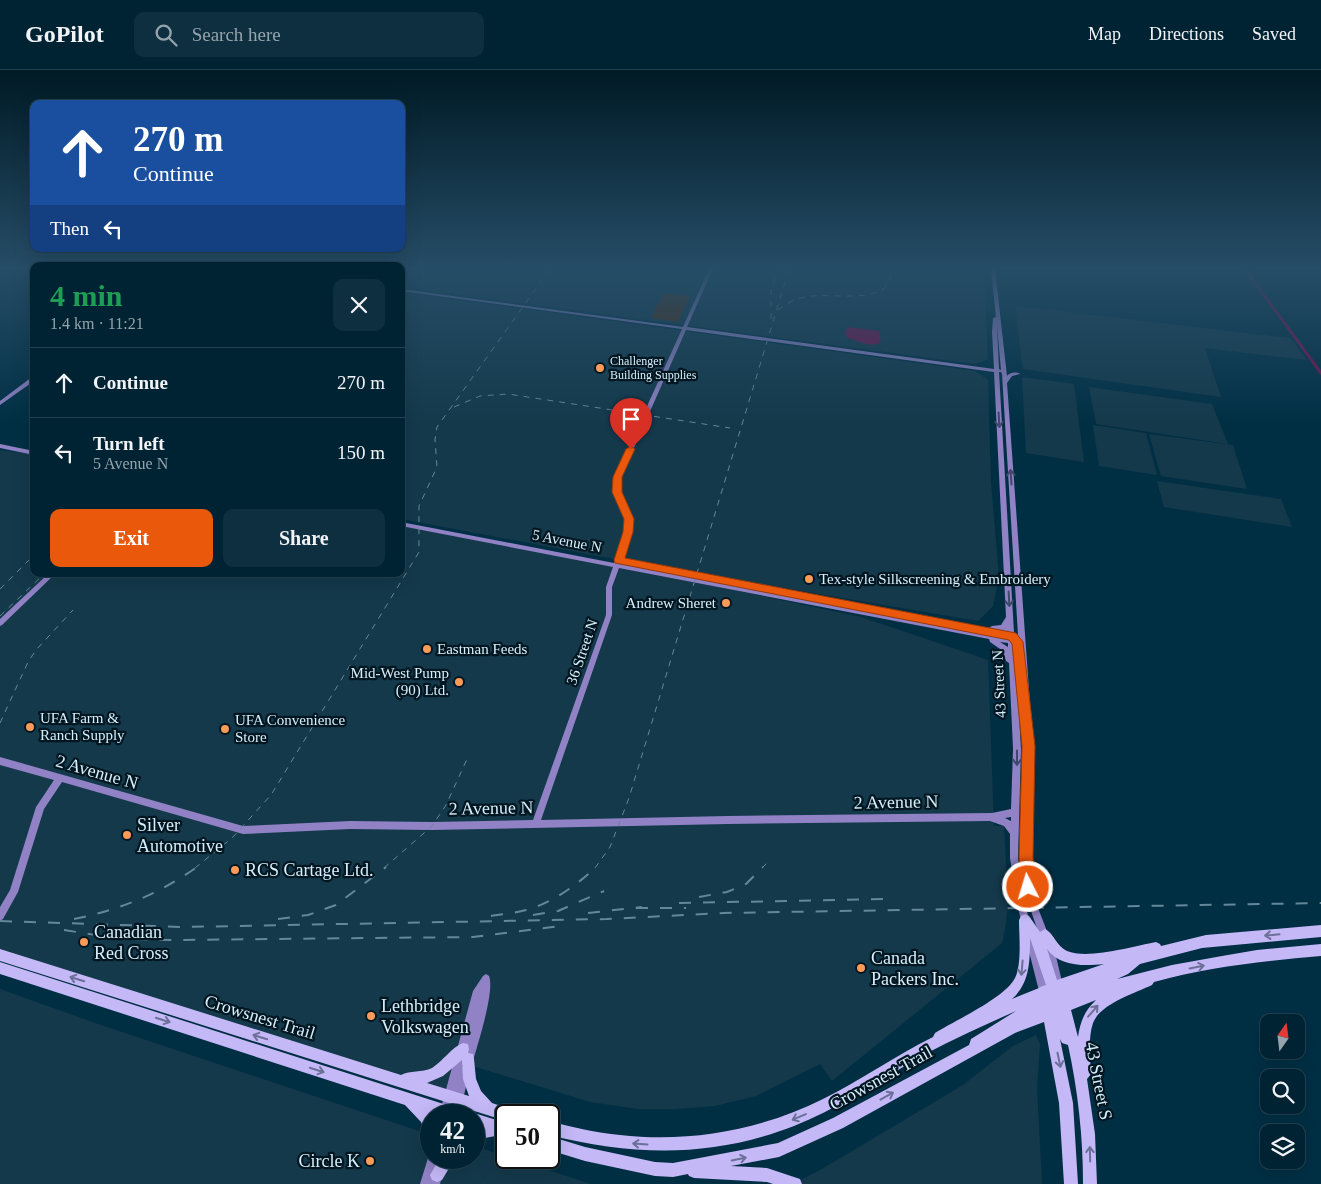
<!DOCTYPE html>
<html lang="en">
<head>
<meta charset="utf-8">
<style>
	:root { --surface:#002333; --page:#0e2f3f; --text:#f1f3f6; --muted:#95a4ac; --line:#22404e; --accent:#ea580c }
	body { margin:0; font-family:"Times New Roman",serif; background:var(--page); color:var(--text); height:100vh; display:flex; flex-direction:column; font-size:19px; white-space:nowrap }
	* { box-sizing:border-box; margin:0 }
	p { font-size:16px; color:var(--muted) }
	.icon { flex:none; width:28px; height:28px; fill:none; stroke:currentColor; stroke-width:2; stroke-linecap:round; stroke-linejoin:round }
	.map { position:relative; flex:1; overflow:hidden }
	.details { position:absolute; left:30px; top:192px; width:375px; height:315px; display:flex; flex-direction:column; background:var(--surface); border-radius:10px; box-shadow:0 5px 20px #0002,0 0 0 1px var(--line) }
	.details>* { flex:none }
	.banner { position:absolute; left:30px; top:30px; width:375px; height:152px; border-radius:10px; box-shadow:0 5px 20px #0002,0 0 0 1px var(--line); background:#1a4fa0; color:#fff; overflow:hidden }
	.needle { width:32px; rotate:14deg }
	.fabs { position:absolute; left:1260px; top:944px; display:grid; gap:10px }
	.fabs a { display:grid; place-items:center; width:45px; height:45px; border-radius:10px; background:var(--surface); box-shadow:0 5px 20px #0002,0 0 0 1px var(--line); font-size:25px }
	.speed { position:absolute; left:420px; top:1034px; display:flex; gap:10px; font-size:25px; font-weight:700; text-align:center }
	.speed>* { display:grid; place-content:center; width:65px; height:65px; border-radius:50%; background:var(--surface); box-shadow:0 5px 20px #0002,0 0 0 1px var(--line); line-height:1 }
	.speed small { font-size:12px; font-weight:400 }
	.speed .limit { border:2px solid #111; border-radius:8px; background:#fff; color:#111 }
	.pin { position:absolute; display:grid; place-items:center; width:42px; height:42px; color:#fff; margin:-51px -21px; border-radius:50% 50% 50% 0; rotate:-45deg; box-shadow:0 0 5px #0007 }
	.pin .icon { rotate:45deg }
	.me { position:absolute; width:55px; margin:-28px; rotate:355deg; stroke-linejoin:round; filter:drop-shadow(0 0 4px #0008) }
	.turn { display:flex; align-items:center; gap:18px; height:105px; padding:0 20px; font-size:22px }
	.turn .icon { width:65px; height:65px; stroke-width:2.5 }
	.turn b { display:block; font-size:35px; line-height:42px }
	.then { display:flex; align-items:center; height:48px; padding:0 20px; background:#0003; gap:10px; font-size:19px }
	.round { display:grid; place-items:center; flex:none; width:52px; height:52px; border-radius:10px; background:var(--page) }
	.summary { display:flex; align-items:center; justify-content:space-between; height:85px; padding:0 20px }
	h1 { font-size:30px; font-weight:700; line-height:38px; color:#1e9e55 }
	.primary-button { display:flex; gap:10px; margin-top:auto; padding:10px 20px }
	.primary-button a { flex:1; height:58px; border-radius:10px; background:var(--accent); color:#fff; font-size:20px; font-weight:700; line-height:58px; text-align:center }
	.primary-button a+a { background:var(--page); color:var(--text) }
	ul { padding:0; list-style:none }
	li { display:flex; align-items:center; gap:15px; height:70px; padding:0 20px; border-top:1px solid var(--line) }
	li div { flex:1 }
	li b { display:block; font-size:19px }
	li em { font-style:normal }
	header { display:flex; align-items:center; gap:30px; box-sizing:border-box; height:70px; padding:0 25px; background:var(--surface); border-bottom:1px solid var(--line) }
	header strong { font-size:24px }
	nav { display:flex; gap:28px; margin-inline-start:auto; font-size:18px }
	.search { width:350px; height:45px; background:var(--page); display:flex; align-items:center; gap:12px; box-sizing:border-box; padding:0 18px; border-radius:10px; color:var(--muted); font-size:19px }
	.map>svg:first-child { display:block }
	.built { fill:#14394b }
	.green { fill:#562905 }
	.water { fill:#7b104b }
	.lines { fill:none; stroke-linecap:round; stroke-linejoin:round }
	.canal { stroke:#7b104b; stroke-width:3 }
	.secondary { fill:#9082c5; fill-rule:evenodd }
	.highway { fill:#c4b8f7; fill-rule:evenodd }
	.rail-far1 { stroke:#648899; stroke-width:1; stroke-dasharray:6 6; stroke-linecap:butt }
	.rail { stroke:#648899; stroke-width:2; stroke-dasharray:12 12; stroke-linecap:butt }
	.oneway { stroke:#41476b }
	.oneway2 { stroke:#6c6f97 }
	.route { fill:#ea580c; stroke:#983908 }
	.poi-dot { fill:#fe9b58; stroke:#001621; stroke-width:2 }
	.labels { text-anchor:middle; stroke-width:4.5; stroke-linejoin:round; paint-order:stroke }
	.far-poi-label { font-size:12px; fill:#d7eefb; stroke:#001621; text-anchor:start }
	.street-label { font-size:15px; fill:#d7eefb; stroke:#001621 }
	.poi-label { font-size:15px; fill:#d7eefb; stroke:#001621; text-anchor:start }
	.near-street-label { font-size:18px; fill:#d7eefb; stroke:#001621 }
	.near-poi-label { font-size:18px; fill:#d7eefb; stroke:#001621; text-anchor:start }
</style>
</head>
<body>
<header>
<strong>GoPilot</strong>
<div class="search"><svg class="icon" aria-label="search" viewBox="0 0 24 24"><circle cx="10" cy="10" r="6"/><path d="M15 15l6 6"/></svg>Search here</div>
<nav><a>Map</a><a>Directions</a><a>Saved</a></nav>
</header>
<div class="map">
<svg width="1321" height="1114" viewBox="0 0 1321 1114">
	<rect width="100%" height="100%" fill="#002f44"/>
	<g class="built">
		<path d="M414,199H984L988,289L975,294L401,217V212Z"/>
		<path d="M401,222L975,301L988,310L991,412L999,507L993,536L978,551L619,490L401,449Z"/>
		<path d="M1015,236L1290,268L1307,290L1205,278L1221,327L1023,299Z"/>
		<path d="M1022,307L1074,314L1084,392L1026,383Z"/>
		<path d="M1089,317L1212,334L1228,374L1096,354Z"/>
		<path d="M1093,355L1146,363L1157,405L1099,396Z"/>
		<path d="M1149,364L1233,375L1247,419L1161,406Z"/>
		<path d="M0,380L34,384V504H401V456L617,495L861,547L988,590L994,756H1004L1008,833L1006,853L1002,873L832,1011L820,994L756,1026L715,1036L675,1039H638L590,1032L476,997L450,1026L0,885Z"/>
		<path d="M1157,411L1281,429L1292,457L1164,437Z"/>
		<path d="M0,919L98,954L431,1065V1088H474V1076L591,1114H0Z"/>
		<path d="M1036,965L1040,974L1037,1018L1042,1114H793L822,1099L963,1015L1013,976Z"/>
	</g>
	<path class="green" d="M663,223L690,226L678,252L651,248Z"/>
	<path class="water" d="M848,257L879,261L881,272C871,279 858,270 847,268L845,262Z"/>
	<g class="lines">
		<path class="canal" d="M1245,199L1321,303"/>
		<g class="secondary">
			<path d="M709,199H713L687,257L994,299L992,262L993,248L996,247L991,199H995L1007,306C1009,303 1017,301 1020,304L1012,306L1007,313L1033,676L1031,808L1038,838L1055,882L1063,916L1061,919L1058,921L1055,919L1053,916L1045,882L1030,838L1023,808L1025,676L1019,575L1015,574L1021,679L1018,788L1026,838L1049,921L1047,924L1044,926L1041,924L1039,921L1018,838L1010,788V764L1004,756L990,751L728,754L432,760L350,759L243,764L62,712L44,739L18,822L3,849L0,851V837L10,820L36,737L54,710L0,695V687L243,756L350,751L432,752L533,750L606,545V517L613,497L401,456V452L614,493L625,462L626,449L614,423L615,407L682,259L401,221V219L683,257ZM997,256L1001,300L999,299ZM686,260L994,302L1006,547L1001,555L992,556L989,558L632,491L629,493L630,495L1007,567L620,494L631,462L632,449L620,423L621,407ZM999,302H1001L1002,304L1018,565L1014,563ZM619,498L989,569L990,572L1003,581L1006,591L1009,593L1013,679L1011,739L992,743L728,746L541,750L612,545V517ZM1000,572L1008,573V577ZM1011,747V751L1005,748Z"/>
			<path d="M32,307H34V311L0,335V331Z"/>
			<path d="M0,374L34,381V385L0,378Z"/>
			<path d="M48,504H55L2,555L0,556V549Z"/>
			<path d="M486,904L489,906C495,921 478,973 473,991L472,995L468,996L464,995V992L462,997L465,996L469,997L470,1001L459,1045H439L473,921L483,906Z"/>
			<path d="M431,1083V1088H447L440,1114H420L428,1088L429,1084Z"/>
		</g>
		<g class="highway">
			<path d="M1025,844L1029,846L1040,862L1045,859C1054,863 1056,876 1067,881C1088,890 1133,876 1156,872L1160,874L1161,876L1206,865L1321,855V867L1202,878L1140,894L1128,904L1117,909L1172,895L1222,886L1257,880L1321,874V886C1265,891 1208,897 1154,912L1152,915C1135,923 1100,934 1093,953C1088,968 1090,988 1091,1004L1087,1009L1095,1064L1097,1114H1083C1083,1067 1078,1021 1068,975L1062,973L1060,969L1073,1033L1078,1114H1064L1059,1033L1044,952L1015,963L843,1058L779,1087L731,1096L767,1098L800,1109L802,1114H773L767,1112L694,1108L689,1106L688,1104L673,1107L655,1106L585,1091L549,1080V1066L585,1077L655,1092L673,1093L778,1073L833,1048L969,975L971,969L1016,941C980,957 944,973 910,993C872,1015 835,1040 794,1056C711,1088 634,1086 549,1065V1051C572,1057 596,1063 620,1065C690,1073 761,1060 823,1029C861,1010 895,986 933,967L935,963C954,951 1005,928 1015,908C1022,894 1019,866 1019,850L1021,846ZM1030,868L1046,915L1040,917L1039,918L1012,929C1030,913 1030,891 1030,868ZM1047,879C1060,897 1084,896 1104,894L1057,910ZM1096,930C1085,940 1080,952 1078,967L1071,940Z"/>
			<path d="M0,879L401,1005C410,1000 422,1003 432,998C443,991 452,977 463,973L468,974L469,979L468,983L473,984L474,989L476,1009L481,1021L492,1033L513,1040L515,1045H506V1051L0,891ZM462,990L463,1009L469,1026L427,1013L443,1006Z"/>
			<path d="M0,892L456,1038L461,1040L463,1045H435L431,1044V1066L426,1064L421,1052L405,1035L0,904Z"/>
			<path d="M474,1043L506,1053V1067L501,1065L474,1070V1045H470Z"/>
			<path d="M440,1088H455L442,1110L437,1112L432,1110L430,1105Z"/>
		</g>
		<g class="rail-far1">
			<path d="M778,240C787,233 794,229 805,227C827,222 874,234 888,214C890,210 891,203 893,199"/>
			<path d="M771,249V220L778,199"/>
			<path d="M454,337L480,326L508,324L730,358"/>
			<path d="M0,519L34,485"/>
			<path d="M0,546L44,504"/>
			<path d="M0,653L28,592L36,580L73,540"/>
			<path d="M195,798L232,768L271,725L419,482V436L437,397L435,370L437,357L550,199"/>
			<path d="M384,798L432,756L446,735L468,687"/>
			<path d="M595,798L610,777L629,728L789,199"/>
			<path d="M762,798L767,793"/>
		</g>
		<g class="rail">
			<path d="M699,827L727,822L746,814L763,797"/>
			<path d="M679,833L889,829"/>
			<path d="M636,838H686"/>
			<path d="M588,843L642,837"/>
			<path d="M533,845L558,841L604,821"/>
			<path d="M491,846C503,844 515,843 526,840C552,833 577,815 596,797"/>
			<path d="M74,849C119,840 159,824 197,797"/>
			<path d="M278,849L308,845L336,835L386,797"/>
			<path d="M0,851L183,857L607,849L724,843L1321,833"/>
			<path d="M64,860L121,869L175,870L473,867L560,856"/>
		</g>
	</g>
	<defs><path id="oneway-shaft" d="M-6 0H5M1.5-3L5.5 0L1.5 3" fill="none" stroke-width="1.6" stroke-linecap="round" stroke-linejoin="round" transform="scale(1.25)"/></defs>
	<g class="oneway">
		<use href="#oneway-shaft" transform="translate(999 350) rotate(87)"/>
		<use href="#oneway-shaft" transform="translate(1011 407) rotate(-94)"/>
		<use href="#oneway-shaft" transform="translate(1009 529) rotate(87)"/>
		<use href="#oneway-shaft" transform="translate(1017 688) rotate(90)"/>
	</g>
	<g class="oneway2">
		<use href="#oneway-shaft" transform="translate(1272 865) rotate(175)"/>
		<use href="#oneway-shaft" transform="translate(1197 897) rotate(-11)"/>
		<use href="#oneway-shaft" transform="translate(1022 898) rotate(95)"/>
		<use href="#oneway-shaft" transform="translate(77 909) rotate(-163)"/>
		<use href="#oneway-shaft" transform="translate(1093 941) rotate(-49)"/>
		<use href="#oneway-shaft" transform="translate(163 950) rotate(18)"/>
		<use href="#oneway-shaft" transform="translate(260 967) rotate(-163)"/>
		<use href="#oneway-shaft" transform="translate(1059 990) rotate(78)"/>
		<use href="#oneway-shaft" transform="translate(317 1000) rotate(18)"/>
		<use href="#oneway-shaft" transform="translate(887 1026) rotate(-29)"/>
		<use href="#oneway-shaft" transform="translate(799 1047) rotate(157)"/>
		<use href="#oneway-shaft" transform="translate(640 1074) rotate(-176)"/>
		<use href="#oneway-shaft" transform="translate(1090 1084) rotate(-91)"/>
		<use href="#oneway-shaft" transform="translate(739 1089) rotate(-11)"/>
	</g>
	<linearGradient id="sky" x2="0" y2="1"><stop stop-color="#001a25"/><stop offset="0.56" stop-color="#264d67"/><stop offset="1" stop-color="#264d67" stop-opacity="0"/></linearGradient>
	<rect width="1321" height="355" fill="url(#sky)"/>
	<path class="route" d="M631,376L635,379L622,407V422L634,449L633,462L625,488L1016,563L1023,572L1035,676L1033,787L1036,817L1033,823L1028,825L1023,823L1021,817L1019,787L1022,676L1012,574L1009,570L615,493L614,490L623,462L624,449L612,422L613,407L626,379Z"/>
	<g class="poi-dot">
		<circle cx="600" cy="298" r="5"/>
		<circle cx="809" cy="509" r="5"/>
		<circle cx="726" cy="533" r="5"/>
		<circle cx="427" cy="579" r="5"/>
		<circle cx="459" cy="612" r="5"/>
		<circle cx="30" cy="657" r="5"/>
		<circle cx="225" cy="659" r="5"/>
		<circle cx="127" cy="765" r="5"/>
		<circle cx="235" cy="800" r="5"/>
		<circle cx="84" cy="872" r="5"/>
		<circle cx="861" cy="898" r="5"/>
		<circle cx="371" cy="946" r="5"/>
		<circle cx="370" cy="1091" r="5"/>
	</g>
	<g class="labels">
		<g class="far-poi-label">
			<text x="610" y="295">Challenger<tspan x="610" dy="14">Building Supplies</tspan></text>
		</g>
		<g class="street-label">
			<text transform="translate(567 471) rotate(11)" y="5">5 Avenue N</text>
			<text transform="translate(582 582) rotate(-71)" y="5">36 Street N</text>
			<text transform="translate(999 614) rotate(-93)" y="5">43 Street N</text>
		</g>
		<g class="poi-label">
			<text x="819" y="514">Tex-style Silkscreening &amp; Embroidery</text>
			<text x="716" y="538" text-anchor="end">Andrew Sheret</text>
			<text x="437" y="584">Eastman Feeds</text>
			<text x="449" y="608" text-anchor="end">Mid-West Pump<tspan x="449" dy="17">(90) Ltd.</tspan></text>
			<text x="40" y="653">UFA Farm &amp;<tspan x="40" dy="17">Ranch Supply</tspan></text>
			<text x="235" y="655">UFA Convenience<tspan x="235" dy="17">Store</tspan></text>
		</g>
		<g class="near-street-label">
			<text transform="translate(97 702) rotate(16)" y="6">2 Avenue N</text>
			<text transform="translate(896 732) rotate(-1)" y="6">2 Avenue N</text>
			<text transform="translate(491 738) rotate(-1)" y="6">2 Avenue N</text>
			<text transform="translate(260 947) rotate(17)" y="6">Crowsnest Trail</text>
			<text transform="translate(881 1008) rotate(-29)" y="6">Crowsnest Trail</text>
			<text transform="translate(1099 1011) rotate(79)" y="6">43 Street S</text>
		</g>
		<g class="near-poi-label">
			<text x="137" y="761">Silver<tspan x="137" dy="21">Automotive</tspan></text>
			<text x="245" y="806">RCS Cartage Ltd.</text>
			<text x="94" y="868">Canadian<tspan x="94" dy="21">Red Cross</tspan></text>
			<text x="871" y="894">Canada<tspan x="871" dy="21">Packers Inc.</tspan></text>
			<text x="381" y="942">Lethbridge<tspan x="381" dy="21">Volkswagen</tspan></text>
			<text x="360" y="1097" text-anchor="end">Circle K</text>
		</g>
	</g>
</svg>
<div class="fabs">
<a><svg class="needle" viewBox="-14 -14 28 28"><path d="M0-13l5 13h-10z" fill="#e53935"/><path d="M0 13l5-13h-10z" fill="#95a4ac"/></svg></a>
<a><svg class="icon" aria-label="search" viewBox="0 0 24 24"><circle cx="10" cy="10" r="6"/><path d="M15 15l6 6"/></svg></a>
<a><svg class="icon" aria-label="layers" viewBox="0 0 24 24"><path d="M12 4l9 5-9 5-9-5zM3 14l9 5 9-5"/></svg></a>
</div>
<div class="speed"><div>42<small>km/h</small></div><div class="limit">50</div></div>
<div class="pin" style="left:631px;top:379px;background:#d93025"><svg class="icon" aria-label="arrive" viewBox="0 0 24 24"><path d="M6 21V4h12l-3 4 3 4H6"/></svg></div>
<svg class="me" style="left:1028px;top:817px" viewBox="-20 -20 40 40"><circle r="17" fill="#ea580c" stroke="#fff" stroke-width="3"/><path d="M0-11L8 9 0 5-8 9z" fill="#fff"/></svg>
<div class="banner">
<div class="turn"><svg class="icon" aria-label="ahead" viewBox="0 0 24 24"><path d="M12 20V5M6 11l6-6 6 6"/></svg><div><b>270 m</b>Continue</div></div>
<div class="then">Then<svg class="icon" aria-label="left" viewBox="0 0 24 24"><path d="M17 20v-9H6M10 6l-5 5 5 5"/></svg></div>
</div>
<section class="details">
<div class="summary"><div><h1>4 min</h1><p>1.4 km · 11:21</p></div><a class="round"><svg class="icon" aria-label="close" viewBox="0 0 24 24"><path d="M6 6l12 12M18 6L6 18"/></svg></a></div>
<ul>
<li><svg class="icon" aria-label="ahead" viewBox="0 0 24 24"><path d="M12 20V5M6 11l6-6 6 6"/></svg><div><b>Continue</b></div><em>270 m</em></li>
<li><svg class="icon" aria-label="left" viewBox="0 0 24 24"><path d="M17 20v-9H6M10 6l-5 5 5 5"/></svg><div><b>Turn left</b><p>5 Avenue N</p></div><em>150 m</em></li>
</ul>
<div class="primary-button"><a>Exit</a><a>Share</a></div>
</section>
</div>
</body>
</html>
